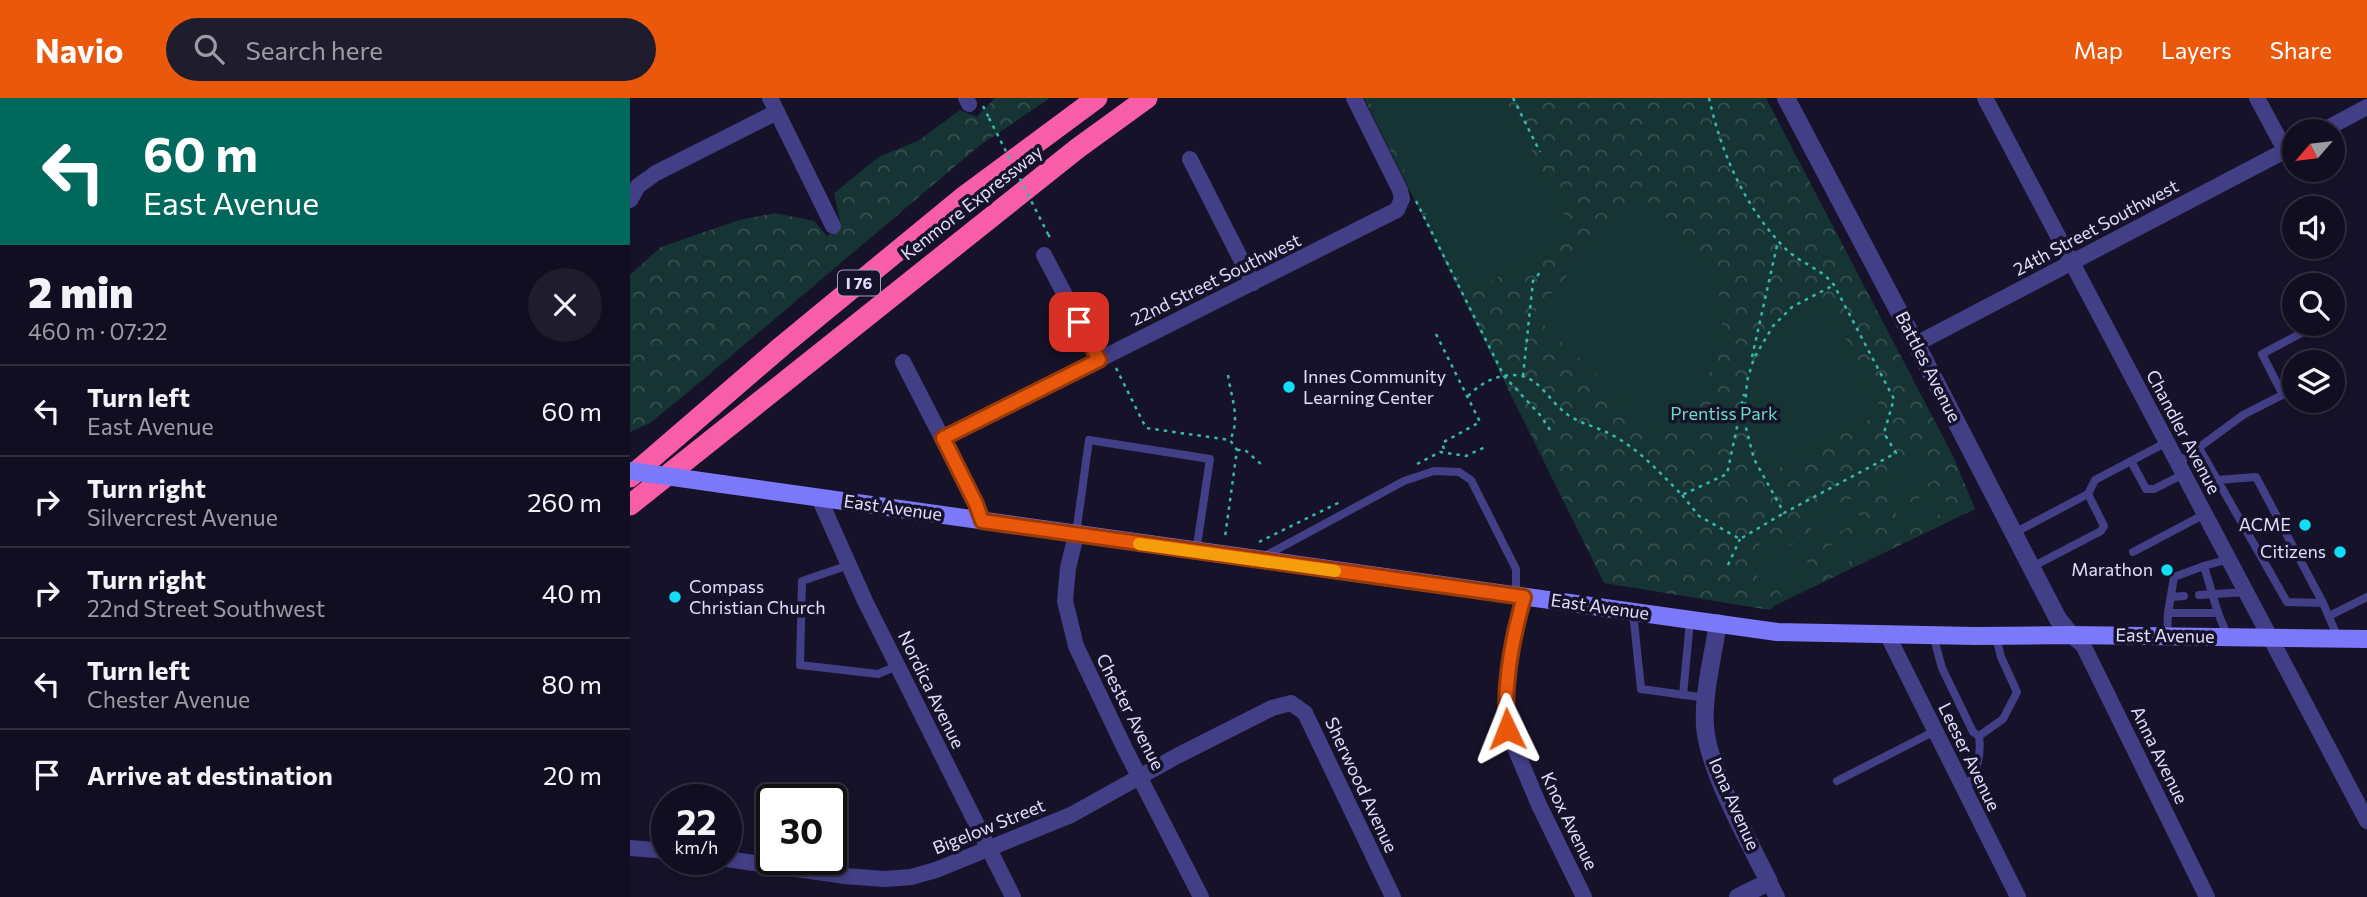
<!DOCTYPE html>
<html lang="en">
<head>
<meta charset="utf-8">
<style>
	:root { --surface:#100e20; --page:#1e1c2d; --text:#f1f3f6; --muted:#9c9ca5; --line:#302e3e; --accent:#ea580c }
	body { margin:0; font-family:Commissioner,sans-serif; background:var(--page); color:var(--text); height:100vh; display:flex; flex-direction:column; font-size:26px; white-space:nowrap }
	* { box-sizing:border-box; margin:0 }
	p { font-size:23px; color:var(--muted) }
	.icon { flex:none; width:38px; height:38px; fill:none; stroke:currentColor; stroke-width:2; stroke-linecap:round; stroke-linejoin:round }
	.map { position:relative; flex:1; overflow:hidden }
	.drawer { display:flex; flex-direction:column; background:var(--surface); width:630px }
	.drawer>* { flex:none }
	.guide { background:#00695c; color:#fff; overflow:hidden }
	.needle { width:46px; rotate:242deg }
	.controls { position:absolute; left:1652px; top:21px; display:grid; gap:14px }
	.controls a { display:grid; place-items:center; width:63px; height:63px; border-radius:50%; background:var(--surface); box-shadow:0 4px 10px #0003,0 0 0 2px var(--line); font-size:35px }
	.speed { position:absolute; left:21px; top:686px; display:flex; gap:14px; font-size:35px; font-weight:700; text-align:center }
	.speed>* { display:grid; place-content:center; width:91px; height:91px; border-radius:50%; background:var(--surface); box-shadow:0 4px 10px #0003,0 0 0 2px var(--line); line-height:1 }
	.speed small { font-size:18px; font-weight:400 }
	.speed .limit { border:4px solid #111; border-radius:10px; background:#fff; color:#111 }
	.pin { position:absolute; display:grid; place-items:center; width:60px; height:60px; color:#fff; margin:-30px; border-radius:14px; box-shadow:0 4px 10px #0006 }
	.me { position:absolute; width:77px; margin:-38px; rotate:358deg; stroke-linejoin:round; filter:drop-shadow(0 0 5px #0008) }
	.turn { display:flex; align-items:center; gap:24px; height:147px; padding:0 28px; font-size:32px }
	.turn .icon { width:91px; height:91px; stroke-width:2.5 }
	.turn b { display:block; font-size:49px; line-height:60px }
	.round { display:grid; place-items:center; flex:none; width:74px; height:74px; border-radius:37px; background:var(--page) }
	.overview { display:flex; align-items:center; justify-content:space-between; height:119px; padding:0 28px }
	h1 { font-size:42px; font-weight:800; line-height:52px }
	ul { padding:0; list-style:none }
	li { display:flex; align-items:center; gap:21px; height:91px; padding:0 28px; border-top:2px solid var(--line) }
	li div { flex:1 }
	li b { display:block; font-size:26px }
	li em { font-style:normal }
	header { display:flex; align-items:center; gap:42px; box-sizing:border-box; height:98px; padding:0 35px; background:var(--accent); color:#fff }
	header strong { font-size:33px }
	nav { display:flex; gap:38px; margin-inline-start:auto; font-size:24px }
	.search { width:490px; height:63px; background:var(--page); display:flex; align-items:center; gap:18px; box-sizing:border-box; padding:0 24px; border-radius:38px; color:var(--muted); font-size:26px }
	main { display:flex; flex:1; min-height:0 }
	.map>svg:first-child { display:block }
	.forest { fill:url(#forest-crowns) }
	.garden { fill:#153433 }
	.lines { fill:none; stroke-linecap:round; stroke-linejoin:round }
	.path { stroke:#36b8b0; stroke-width:2.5; stroke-dasharray:3.5 5; stroke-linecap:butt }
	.service { stroke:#423f87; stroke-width:8 }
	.minor { stroke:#423f87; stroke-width:16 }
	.tertiary { stroke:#423f87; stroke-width:18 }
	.secondary { stroke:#7b78f9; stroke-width:18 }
	.motorway { stroke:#f85da7; stroke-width:21 }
	.path-bridge { stroke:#36b8b0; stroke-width:2.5; stroke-dasharray:3.5 5; stroke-linecap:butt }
	.secondary-bridge { stroke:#7b78f9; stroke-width:18 }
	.route-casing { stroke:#983908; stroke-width:18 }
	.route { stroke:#ea580c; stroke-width:12 }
	.slow { stroke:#f59e0b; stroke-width:12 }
	.poi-dot { fill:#11def5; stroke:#16122a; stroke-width:2.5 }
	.labels { text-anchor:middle; stroke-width:7; stroke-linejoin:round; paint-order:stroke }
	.shield { fill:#16122a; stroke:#a3a0be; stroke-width:2 }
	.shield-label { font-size:16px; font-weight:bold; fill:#e0ddfe }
	.street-label { font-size:18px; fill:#e0ddfe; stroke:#16122a }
	.poi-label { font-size:18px; fill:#e0ddfe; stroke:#16122a; text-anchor:end }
	.park-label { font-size:18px; fill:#6adcc0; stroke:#16122a }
</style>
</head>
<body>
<header>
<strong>Navio</strong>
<div class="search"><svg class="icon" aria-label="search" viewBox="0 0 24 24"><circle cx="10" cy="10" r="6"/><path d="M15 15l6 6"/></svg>Search here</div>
<nav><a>Map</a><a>Layers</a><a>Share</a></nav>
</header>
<main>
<section class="drawer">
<div class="guide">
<div class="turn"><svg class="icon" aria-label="left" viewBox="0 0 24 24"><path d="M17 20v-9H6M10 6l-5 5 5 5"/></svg><div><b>60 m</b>East Avenue</div></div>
</div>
<div class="overview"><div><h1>2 min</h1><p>460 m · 07:22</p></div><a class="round"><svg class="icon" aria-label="close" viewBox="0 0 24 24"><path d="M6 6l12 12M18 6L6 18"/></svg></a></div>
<ul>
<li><svg class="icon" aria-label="left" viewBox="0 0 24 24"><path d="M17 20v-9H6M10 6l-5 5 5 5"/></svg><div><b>Turn left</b><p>East Avenue</p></div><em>60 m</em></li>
<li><svg class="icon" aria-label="right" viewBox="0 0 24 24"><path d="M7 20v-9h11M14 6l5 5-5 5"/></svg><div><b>Turn right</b><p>Silvercrest Avenue</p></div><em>260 m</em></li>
<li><svg class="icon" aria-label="right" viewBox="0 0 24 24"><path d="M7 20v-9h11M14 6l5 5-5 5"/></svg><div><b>Turn right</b><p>22nd Street Southwest</p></div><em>40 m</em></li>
<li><svg class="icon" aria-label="left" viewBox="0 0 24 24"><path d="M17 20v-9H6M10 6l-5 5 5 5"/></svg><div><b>Turn left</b><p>Chester Avenue</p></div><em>80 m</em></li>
<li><svg class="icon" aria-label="arrive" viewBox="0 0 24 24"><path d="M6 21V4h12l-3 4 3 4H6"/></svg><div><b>Arrive at destination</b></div><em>20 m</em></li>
</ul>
</section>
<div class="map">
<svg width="1737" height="799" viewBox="0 0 1737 799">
	<defs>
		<pattern id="forest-crowns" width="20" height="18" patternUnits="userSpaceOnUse" patternTransform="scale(1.75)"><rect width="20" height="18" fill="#153433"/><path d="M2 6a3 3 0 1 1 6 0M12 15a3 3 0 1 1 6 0" fill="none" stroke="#375152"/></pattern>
	</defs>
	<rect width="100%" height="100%" fill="#16122a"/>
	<g class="forest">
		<path d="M365,0H420L349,48L62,291L20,325L0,334V177L31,149L109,122L145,115L184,123L197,138L211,128L204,95L250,58L288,43L330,12L347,19Z"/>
		<path d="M734,0H1136L1324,360L1345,411L1144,508L1140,512L974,485Z"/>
	</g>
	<g class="garden">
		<path d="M738,0H875L946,139L837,195Z"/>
		<path d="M1009,97C1051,130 1095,171 1092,228C1091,237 1092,248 1089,255C1077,287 1051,313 1029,338L903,216Z"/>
		<path d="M1194,199L1253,314L1138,376C1132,365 1126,353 1122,341C1111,310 1121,263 1142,238C1156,221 1175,209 1194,199Z"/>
		<path d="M1294,362L1305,382L1261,405L1250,385Z"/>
		<path d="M1309,390L1320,411L1275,433L1265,413Z"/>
		<path d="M1221,401L1232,422L1188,445L1177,424Z"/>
		<path d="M1235,429L1246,449L1202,472L1192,452Z"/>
		<path d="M1151,436L1157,449L1168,444L1180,469L1171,474L1177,487L1152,499L1146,487L1135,492L1122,467L1132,462L1126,449Z"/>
	</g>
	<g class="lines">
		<g class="path">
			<path d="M883,0L910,54"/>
			<path d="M1079,0C1091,54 1114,108 1153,148C1168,165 1190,169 1204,187L1264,301L1254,335L1266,355L1154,415L1124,361L1114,322L1117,283L1124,260L1143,228L1162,209L1204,187"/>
			<path d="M353,8L359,20"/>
			<path d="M786,103L874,278L911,318L922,335"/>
			<path d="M418,136L422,143"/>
			<path d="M806,236L850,324L812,345L815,354"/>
			<path d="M1122,259L1148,143"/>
			<path d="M486,270L516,330L600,342L607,352L595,439"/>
			<path d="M598,277C601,300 611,320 600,342"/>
			<path d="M893,278L903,183L912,172"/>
			<path d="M838,298C852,284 870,274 892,278C909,282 920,302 933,313C946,325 966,328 982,337C1009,351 1030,375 1052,397L1097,376L1114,296"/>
			<path d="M607,352H615L632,367"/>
			<path d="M787,366L810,354L836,358L855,349"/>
			<path d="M1052,397L1069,418L1110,441L1154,415"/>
			<path d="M629,444L712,403"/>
			<path d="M1098,467L1110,441"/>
		</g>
		<g class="service">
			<path d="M1703,271L1709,268"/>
			<path d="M1653,297L1632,256L1685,228"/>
			<path d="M1537,344L1501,363L1516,391H1524L1554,376"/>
			<path d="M1569,350L1657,504L1693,505L1626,379L1587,382"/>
			<path d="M1548,365L1613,317L1664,291"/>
			<path d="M1384,435L1458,396L1465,382L1501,363"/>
			<path d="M446,436L459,342L580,361L566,454"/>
			<path d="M1503,454L1575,416"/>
			<path d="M633,459L774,383L804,373L829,374L841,382L886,471V498"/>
			<path d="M219,467L172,483L170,567L248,576L267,568"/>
			<path d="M1574,468L1599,461"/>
			<path d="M1402,469L1471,433L1474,428L1458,396"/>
			<path d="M1569,497L1617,494"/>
			<path d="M1541,499L1554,498"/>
			<path d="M1693,505L1708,540"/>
			<path d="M1003,514L1011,591L1077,600"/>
			<path d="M1538,515L1544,479L1574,468L1588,515"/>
			<path d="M1699,518L1737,499"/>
			<path d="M1303,537L1312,570L1343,634L1349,638L1373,621L1387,594L1371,559L1366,539"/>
			<path d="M1537,538L1538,515H1588L1598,539"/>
			<path d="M1053,597L1060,523"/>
			<path d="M1207,683L1305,633"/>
			<path d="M1336,692C1346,674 1352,658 1349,638"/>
		</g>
		<g class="minor">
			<path d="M140,0L203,128"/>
			<path d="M336,0L339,6"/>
			<path d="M1355,0L1737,723"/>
			<path d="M1627,0L1655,52"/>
			<path d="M1692,33L1737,9"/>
			<path d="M560,61L623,185"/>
			<path d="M0,102L8,88L26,75L147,14"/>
			<path d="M414,157L469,262"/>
			<path d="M1286,246L1664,48"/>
			<path d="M273,264L346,406L352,423"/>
			<path d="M313,340L767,112L772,101L770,92L724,0"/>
			<path d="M189,400L235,503L383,799"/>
			<path d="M446,437L438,470L435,503L446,548L494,649L571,799"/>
			<path d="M894,499L885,530L876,599L877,631L909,707L954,799"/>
			<path d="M1257,536L1388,799"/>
			<path d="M1441,537L1453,547L1577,799"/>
			<path d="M0,750L37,753"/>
			<path d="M96,761L215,778L255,781L281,779L306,772L441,717L547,658L642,610L661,605L675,615L763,799"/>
			<path d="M1139,784L1147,799"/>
		</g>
		<g class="tertiary">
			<path d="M1156,0L1286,246L1428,521L1441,537"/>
			<path d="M1088,525C1083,558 1073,595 1075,628C1078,672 1119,743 1139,784L1108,799"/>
		</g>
		<path class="secondary" d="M92,386L1147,534L1345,538L1441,537L1737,541"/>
		<g class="motorway">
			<path d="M0,379L152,248L332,100L467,0"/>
			<path d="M0,407L448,50L517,0"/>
		</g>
		<path class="path-bridge" d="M359,20L418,136"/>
		<path class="secondary-bridge" d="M0,373L92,386"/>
	</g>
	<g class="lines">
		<defs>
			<path id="route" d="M449,224L469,262L313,340L346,406L352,423L894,499C882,541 873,587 877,631"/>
		</defs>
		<use href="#route" class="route-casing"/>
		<use href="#route" class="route"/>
		<path class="slow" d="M509,446L705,473"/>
	</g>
	<g class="poi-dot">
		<circle cx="659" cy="289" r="7"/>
		<circle cx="1675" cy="427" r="7"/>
		<circle cx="1710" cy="454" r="7"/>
		<circle cx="1537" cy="472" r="7"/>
		<circle cx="45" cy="499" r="7"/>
	</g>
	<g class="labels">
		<rect class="shield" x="208" y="172.5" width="42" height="25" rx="5"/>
		<g class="shield-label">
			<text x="229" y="191">I 76</text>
		</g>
		<g class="street-label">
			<text transform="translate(342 105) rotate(-38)" y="6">Kenmore Expressway</text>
			<text transform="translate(1466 130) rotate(-28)" y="6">24th Street Southwest</text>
			<text transform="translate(586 182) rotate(-26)" y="6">22nd Street Southwest</text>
			<text transform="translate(1298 269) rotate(63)" y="6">Battles Avenue</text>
			<text transform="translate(1553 334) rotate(62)" y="6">Chandler Avenue</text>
			<text transform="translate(263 410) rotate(8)" y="6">East Avenue</text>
			<text transform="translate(970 509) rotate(8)" y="6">East Avenue</text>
			<text transform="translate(1535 538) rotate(1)" y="6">East Avenue</text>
			<text transform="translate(301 592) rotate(64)" y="6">Nordica Avenue</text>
			<text transform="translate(500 614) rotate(63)" y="6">Chester Avenue</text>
			<text transform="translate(1529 657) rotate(64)" y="6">Anna Avenue</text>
			<text transform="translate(1339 659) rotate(64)" y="6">Leeser Avenue</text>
			<text transform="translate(731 687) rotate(65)" y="6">Sherwood Avenue</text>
			<text transform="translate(1104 706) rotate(66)" y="6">Iona Avenue</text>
			<text transform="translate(939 723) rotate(64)" y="6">Knox Avenue</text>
			<text transform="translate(359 729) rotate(-22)" y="6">Bigelow Street</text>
		</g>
		<g class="poi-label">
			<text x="673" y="285" text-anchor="start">Innes Community<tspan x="673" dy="21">Learning Center</tspan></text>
			<text x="1661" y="433">ACME</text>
			<text x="1696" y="460">Citizens</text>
			<text x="1523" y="478">Marathon</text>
			<text x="59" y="495" text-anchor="start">Compass<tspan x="59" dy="21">Christian Church</tspan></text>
		</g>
		<g class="park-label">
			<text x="1094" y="322">Prentiss Park</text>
		</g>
	</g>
</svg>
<div class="controls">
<a><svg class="needle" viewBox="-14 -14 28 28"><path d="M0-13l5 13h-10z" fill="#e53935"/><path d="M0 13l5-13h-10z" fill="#9c9ca5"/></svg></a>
<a><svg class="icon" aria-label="sound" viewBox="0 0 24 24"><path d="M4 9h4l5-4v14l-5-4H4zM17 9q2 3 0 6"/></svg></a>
<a><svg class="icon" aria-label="search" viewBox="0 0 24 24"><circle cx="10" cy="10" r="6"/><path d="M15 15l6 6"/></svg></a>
<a><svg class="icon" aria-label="layers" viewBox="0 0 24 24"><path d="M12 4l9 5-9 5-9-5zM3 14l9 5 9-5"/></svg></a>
</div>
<div class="speed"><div>22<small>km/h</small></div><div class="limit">30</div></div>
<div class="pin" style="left:449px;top:224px;background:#d93025"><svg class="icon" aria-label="arrive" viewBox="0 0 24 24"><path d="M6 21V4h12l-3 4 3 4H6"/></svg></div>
<svg class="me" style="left:877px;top:631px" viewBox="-20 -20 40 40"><path d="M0-17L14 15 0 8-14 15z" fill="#ea580c" stroke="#fff" stroke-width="4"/></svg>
</div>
</main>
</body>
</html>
